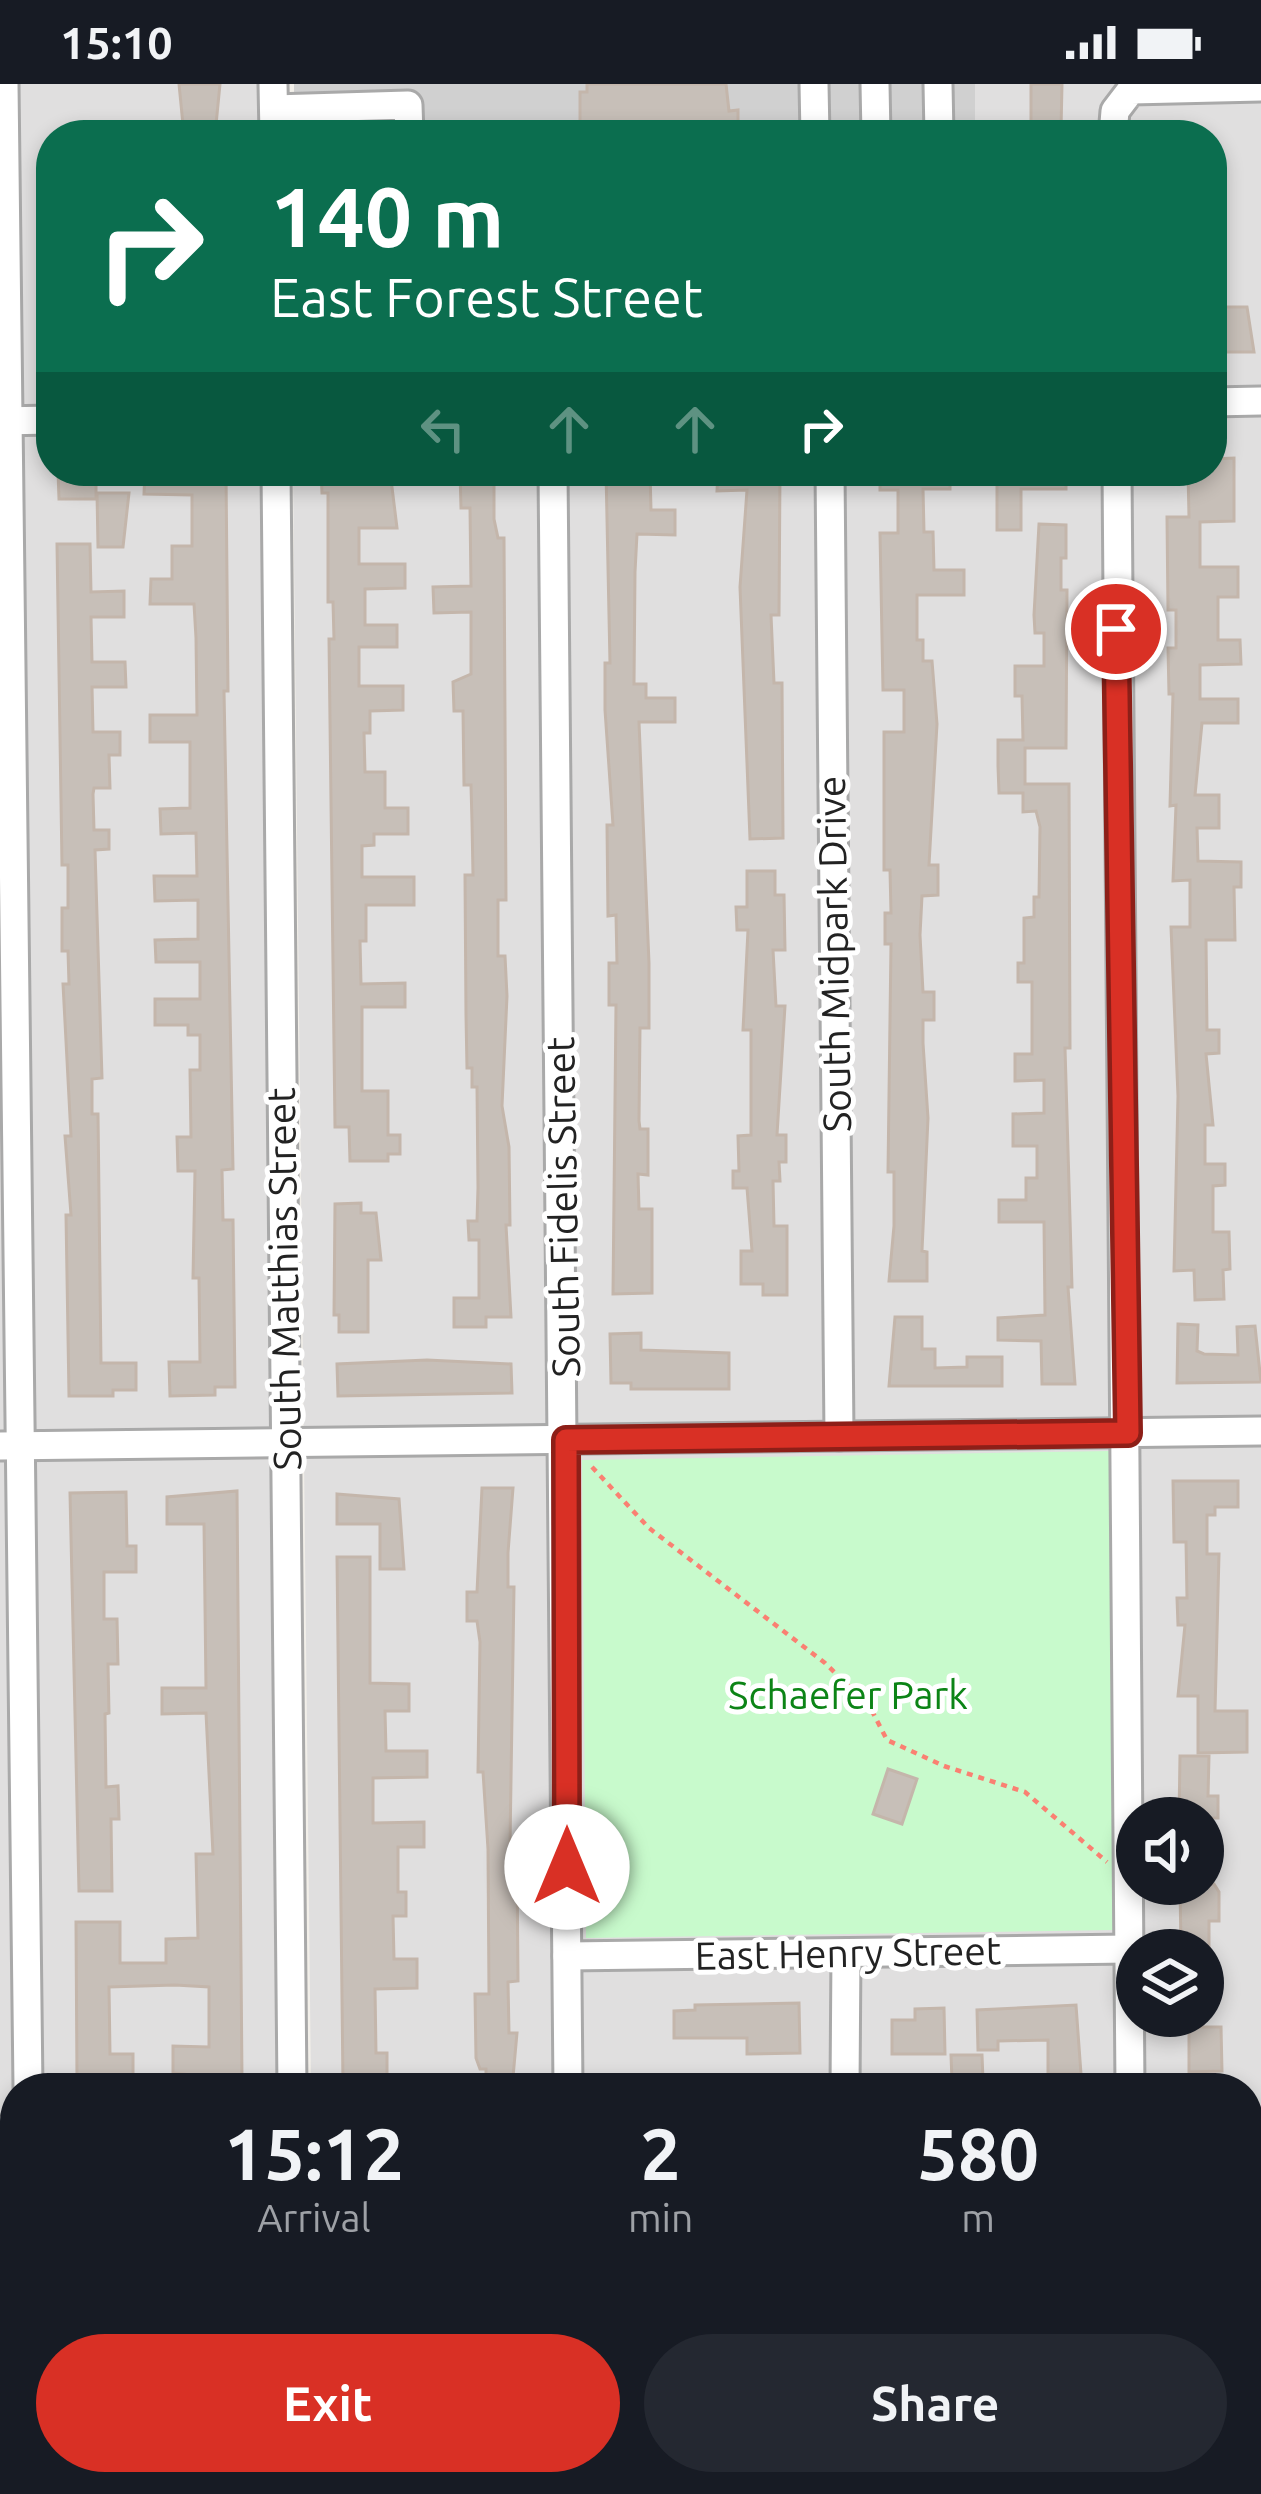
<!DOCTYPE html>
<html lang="en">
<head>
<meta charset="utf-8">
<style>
	:root { --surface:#171b24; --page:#242831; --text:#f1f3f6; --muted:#9ea1a6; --accent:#d93025 }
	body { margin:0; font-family:Ubuntu,sans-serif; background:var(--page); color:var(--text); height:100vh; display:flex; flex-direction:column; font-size:45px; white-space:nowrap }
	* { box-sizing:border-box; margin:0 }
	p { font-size:39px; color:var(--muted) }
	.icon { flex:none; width:66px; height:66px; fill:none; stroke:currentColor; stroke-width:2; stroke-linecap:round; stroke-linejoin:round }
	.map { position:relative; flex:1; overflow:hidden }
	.panel { position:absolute; left:0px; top:1989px; width:1263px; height:423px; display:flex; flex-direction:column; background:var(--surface); border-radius:48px 48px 0 0; box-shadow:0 6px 18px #0003 }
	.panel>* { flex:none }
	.hud { position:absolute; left:36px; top:36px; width:1191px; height:366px; border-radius:48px; box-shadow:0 6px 18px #0003; background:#0b6e4f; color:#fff; overflow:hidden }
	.tools { position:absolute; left:1116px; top:1713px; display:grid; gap:24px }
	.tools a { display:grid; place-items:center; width:108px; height:108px; border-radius:50%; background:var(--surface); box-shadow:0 6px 18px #0003; font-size:60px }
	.pin { position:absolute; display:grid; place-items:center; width:102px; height:102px; color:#fff; margin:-51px; border:6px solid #fff; border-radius:50%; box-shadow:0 3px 12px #0007 }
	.me { position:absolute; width:132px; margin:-66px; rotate:0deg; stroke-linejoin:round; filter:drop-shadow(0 0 9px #0008) }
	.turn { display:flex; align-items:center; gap:42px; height:252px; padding:0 36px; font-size:54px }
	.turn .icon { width:156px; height:156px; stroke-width:2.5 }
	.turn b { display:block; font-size:84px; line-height:102px }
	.lanes { display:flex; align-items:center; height:114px; padding:0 36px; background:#0003; justify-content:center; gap:60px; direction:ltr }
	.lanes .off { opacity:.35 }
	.eta { display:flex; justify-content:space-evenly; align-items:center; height:204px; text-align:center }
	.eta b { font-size:72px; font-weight:600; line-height:84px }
	.primary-button { display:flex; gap:24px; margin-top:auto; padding:24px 36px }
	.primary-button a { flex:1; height:138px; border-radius:72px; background:var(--accent); color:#fff; font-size:48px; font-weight:600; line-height:138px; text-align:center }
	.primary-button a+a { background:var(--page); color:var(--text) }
	.status { display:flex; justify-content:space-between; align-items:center; height:84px; padding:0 60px; background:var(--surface); direction:ltr }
	.status svg { height:33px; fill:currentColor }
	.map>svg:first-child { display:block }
	.residential { fill:#e0dfdf; fill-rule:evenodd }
	.religious { fill:#d0d0d0 }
	.park { fill:#c8facc }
	.building { fill:#c7bfb8; stroke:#c4b6ab; stroke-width:3 }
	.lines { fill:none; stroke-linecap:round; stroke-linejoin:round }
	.minor-casing { stroke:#a9a9a9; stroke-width:33 }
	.major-casing { stroke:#a06b00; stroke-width:39 }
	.path { stroke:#fa8072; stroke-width:4.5; stroke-dasharray:6 6; stroke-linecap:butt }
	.minor { stroke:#fff; stroke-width:27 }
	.major { stroke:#fcd6a4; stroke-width:33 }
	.route-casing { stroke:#8d1f18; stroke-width:30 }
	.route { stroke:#d93025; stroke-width:21 }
	.labels { text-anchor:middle; stroke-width:10; stroke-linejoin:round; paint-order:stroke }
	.street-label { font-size:39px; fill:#222; stroke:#fff }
	.park-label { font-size:39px; fill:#0c8416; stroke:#fff }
</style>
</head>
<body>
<div class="status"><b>15:10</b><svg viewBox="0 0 49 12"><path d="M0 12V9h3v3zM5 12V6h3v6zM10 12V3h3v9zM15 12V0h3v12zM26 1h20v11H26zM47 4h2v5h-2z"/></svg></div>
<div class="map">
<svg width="1261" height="2410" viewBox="0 0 1261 2410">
	<rect width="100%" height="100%" fill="#f2efe9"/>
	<g class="residential">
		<path d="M0,0H257L258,51H51V387H261L276,2004H15V2029L0,2030Z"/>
		<path d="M975,0H1261V2360H1248V2004H311L293,387H1212V51H975ZM1137,1734H1203V1800H1137ZM1137,1866H1203V1932H1137Z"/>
	</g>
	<rect class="religious" x="294" y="0" width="681" height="51"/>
	<path class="park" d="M1110,1367L1114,1846L586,1854L582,1376Z"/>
	<g class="building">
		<path d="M179,0H220L215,51H184Z"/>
		<path d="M587,0H726L729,27L738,26V51H580V8H587Z"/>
		<path d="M1031,0H1062L1061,46H1031Z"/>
		<path d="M1218,223H1247L1254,268H1218Z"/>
		<path d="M1234,374V437L1200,438V483H1238V513H1218V556H1240L1241,580L1200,581V615H1238V639H1202L1195,711H1219V744H1197L1198,777L1241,778V803H1234L1235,856H1206L1207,946H1219V969L1206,970L1213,1041H1205V1080H1225V1101L1213,1102V1148H1229L1230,1185L1223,1186L1224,1215L1195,1216L1194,1186L1174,1187L1178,1012L1171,843H1190V796L1173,797L1176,721L1170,722L1173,610H1169L1168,564H1176V526H1168L1167,433H1189L1188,387H1212V375Z"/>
		<path d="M58,387H96V415H59Z"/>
		<path d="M145,387H226L228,607H224L233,1085L222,1086L223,1136H233L235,1303H215V1311L170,1312L169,1278H200L199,1194H193L195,1087H178L177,1053H191L190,986H200V951H188V941H155V915H200V878H156L155,856L198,855V816L155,817L154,792H197L196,749L161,750L160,725L190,724V658H150V631H197L196,554L194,520H150L151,495H172V462H192V411L144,410Z"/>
		<path d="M321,387H390L397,444H359V480H405V504L365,505V541H397V563H359V602H403V626L370,627V649H364L365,688H385V724H408V750H374V761L362,762V793H414V821H366V857H360L361,900L405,899V923H362V1007H388V1051H400V1070H388V1077H350L349,1043H335L329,555H334L333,518H328V409H322Z"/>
		<path d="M460,387H494V435L498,454H504L506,816H498V872H505L507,912L502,1022L509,1063L510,1141H506L511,1233H486V1243H454V1214H479V1156H469L468,1137H477L478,1104L477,1003H472V984H467L466,931L465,791H473L472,738L471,701H464L463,627H454L453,598L471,590V528L434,529L433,503L471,502L470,424H461Z"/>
		<path d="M606,387H650L651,426H675V451L637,450L635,488L634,600H646V614H675V638H639L649,879V944H640L639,1037L640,1045H648V1091L638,1090L639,1125H652V1209L613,1210L616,921H609V879H617L616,831L608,832L607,741H613L605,626V579H610Z"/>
		<path d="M718,387H780L779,531H771L774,599H782L783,754L750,755L740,503L747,406L717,407Z"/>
		<path d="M880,387H950V405H923L924,448H933L934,486H964V511H917V556H923V577H932L937,640L929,781H938V811L922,812L920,851L923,908H934V936H923V959L928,1034L922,1167L927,1168V1197H889L894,1142V1088H888L891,860H885V829H891L890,786H884V648H904V606H883L880,449H898V406H880Z"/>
		<path d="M997,387H1066V405H1021V446H997Z"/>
		<path d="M97,409H129L123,463H98Z"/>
		<path d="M1039,440L1066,441V474H1061V506H1067L1066,664H1025V700H1069L1070,964H1065L1072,1203H1068L1075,1300H1042L1041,1257L998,1256V1234L1045,1231L1044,1138H999V1116H1026V1094H1037V1062H1013V1030L1044,1029V996L1015,997V970H1032V898H1018V879H1024V834L1034,833V813H1039L1040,743L1036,727L1023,728V709H999L998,682V656H1023L1022,612H1015V582H1044V549H1035L1034,531Z"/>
		<path d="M57,460H90L91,508L124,507V533H91L92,578H125L126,603H92L93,648H120V671H109L110,704H94L93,710L94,746H109V765L95,766L102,994L92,995V1030H98L101,1279H136V1306H113V1312H69L66,1131H71L65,1052H71L63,900H69L68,867H62V824H68V781H62Z"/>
		<path d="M747,787H775V811H784L785,866H773L776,922H785L777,1051H786V1078H779L780,1097H773L774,1142H787V1211H763V1200H741V1167H752L747,1104H733V1087H739L738,1052L751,1051V946H743L748,846H737L736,823H747Z"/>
		<path d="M361,1119V1129H376L381,1176H368V1248H339V1231H334L335,1120Z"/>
		<path d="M895,1233H922V1265H935V1284L967,1283V1273H1002V1302H889Z"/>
		<path d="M1178,1240L1198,1241L1197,1267L1204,1270L1238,1271L1237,1243L1255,1242L1261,1298L1177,1299Z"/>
		<path d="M641,1249V1266L729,1269V1305H631V1299H611L610,1250Z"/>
		<path d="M427,1276L511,1280L512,1309L338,1312L337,1280Z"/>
		<path d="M1173,1397H1238V1423H1215V1431H1207V1470H1219L1215,1627H1247V1668L1198,1669V1612H1178L1185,1541H1178L1177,1514H1187L1186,1458H1174Z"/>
		<path d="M482,1404H513L508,1469V1503H514L510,1760L517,1774L518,1897L508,1898L509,1949H517L512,2004H486V1985H480L476,1974L475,1910H489L488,1765L483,1688H478L480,1558L477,1537H467V1508H477Z"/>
		<path d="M237,1407L242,1996L173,1989V1962L209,1963V1903L175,1901L109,1903L110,1970H133V1997H77L76,1838H120V1879H166V1855L198,1854L196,1770H213L206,1629L162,1630V1604H206L204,1440H167V1413Z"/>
		<path d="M126,1408L127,1462H136V1488H104V1535H117L118,1580H108L109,1629L105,1630L106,1703L118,1702L119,1735H111L112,1807H79L70,1409Z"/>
		<path d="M337,1410L399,1415L404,1485H380V1440H337Z"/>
		<path d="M337,1473H370V1599L409,1600V1627H385L386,1667H427V1693L373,1694V1739L424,1738V1763H398V1808H406V1832H393L394,1875H417V1904L375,1905L376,1969H387V2001H343Z"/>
		<path d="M1180,1672H1209L1208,1712H1218V1734H1179Z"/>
		<path d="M888,1685L917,1695L902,1740L873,1730Z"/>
		<path d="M1180,1800H1214L1219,1808V1837H1209V1866H1181Z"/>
		<path d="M799,1919L800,1969L747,1970V1954H674V1927L695,1926V1921Z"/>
		<path d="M1076,1921L1081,1990H1048V1956L998,1957V1966H978L977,1926Z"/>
		<path d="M944,1924L945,1970H892V1936H915V1925Z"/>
		<path d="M1189,1943H1221L1222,1987L1189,1988Z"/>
		<path d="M951,1971H982L983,1996L952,1997Z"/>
	</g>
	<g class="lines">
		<defs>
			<g id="minor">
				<path d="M4,0L28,2004"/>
				<path d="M273,0L274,51"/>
				<path d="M814,0L815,51"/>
				<path d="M875,0L876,51"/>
				<path d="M938,0L939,51"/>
				<path d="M274,25L408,21L409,51"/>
				<path d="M1113,51L1115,27L1131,6L1261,3"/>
				<path d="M1212,318L1261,317"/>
				<path d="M0,337L51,336"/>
				<path d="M276,387L292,2004"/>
				<path d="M553,387L568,2004"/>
				<path d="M830,387L839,1352"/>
				<path d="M1117,387L1130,2004"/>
				<path d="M0,1362L1261,1347"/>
				<path d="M567,1872L1129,1865"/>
				<path d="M845,2004L846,1869"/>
				<path d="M0,2046H15"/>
				<path d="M0,2146H15"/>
				<path d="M297,2397V2410"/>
				<path d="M573,2397V2410"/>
				<path d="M850,2397V2410"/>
				<path d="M1136,2397V2410"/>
			</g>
			<g id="major">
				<path d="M1248,2380H1261"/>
				<path d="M0,2394H15"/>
			</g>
		</defs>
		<use href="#minor" class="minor-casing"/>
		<use href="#major" class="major-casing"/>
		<path class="path" d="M592,1383L649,1444L825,1579L870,1623L887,1656L944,1682L1025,1708L1107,1778"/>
		<use href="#minor" class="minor"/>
		<use href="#major" class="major"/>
	</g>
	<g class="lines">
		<defs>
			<path id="route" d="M567,1783L566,1356L1128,1349L1116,545"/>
		</defs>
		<use href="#route" class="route-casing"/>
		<use href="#route" class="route"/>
	</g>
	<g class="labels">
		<g class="street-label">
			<text transform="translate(834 870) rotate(-91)" y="14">South Midpark Drive</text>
			<text transform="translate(563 1123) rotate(-91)" y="14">South Fidelis Street</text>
			<text transform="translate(284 1195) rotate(-91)" y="14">South Matthias Street</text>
			<text transform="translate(848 1869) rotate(-1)" y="14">East Henry Street</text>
		</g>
		<g class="park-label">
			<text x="848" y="1625">Schaefer Park</text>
		</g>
	</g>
</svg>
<div class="tools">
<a><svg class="icon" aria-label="sound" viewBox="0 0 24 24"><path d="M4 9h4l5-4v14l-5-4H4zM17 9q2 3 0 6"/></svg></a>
<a><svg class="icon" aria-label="layers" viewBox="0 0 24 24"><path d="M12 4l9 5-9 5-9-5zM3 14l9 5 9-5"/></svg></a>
</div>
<div class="pin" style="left:1116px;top:545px;background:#d93025"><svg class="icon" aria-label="arrive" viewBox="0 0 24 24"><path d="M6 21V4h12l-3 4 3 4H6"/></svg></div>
<svg class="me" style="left:567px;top:1783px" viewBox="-20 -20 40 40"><circle r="19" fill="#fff"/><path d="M0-13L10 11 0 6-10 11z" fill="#d93025"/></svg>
<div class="hud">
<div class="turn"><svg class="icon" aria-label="right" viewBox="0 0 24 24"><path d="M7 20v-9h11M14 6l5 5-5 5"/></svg><div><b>140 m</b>East Forest Street</div></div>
<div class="lanes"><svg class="icon off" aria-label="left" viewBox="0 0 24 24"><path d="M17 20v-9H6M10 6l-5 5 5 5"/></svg><svg class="icon off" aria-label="ahead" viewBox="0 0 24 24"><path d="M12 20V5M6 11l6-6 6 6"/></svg><svg class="icon off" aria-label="ahead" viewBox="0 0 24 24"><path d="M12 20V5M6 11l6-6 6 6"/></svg><svg class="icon" aria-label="right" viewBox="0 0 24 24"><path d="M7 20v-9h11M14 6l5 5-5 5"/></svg></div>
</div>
<section class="panel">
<div class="eta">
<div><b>15:12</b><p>Arrival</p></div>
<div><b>2</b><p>min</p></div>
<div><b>580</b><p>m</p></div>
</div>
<div class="primary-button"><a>Exit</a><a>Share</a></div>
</section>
</div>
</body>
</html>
